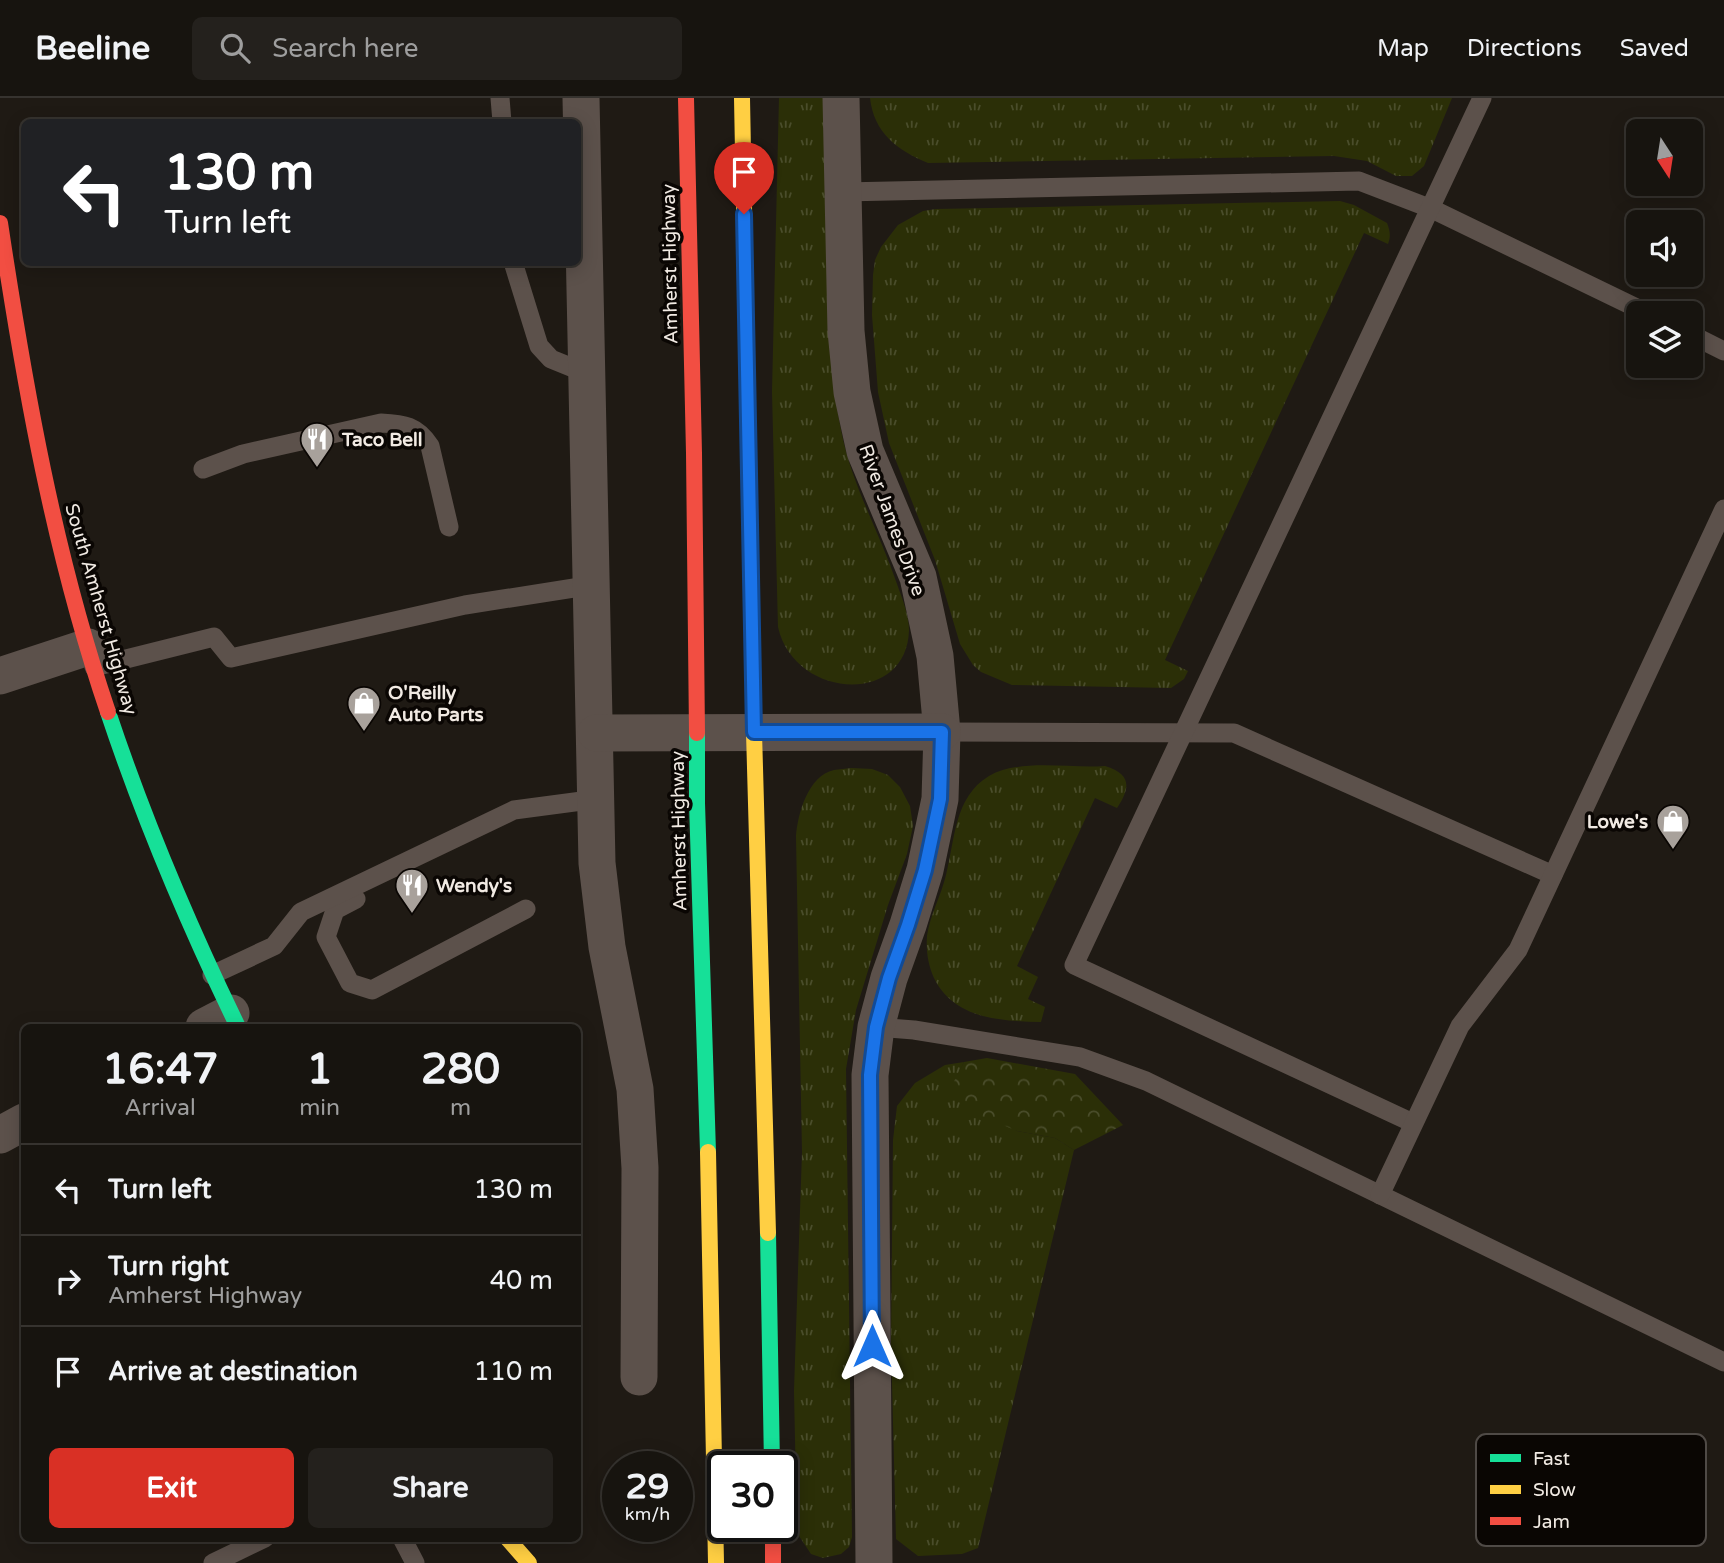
<!DOCTYPE html>
<html lang="en">
<head>
<meta charset="utf-8">
<style>
	:root { --surface:#17140f; --page:#24211d; --text:#f1f3f6; --muted:#9e9e9e; --line:#36332f; --accent:#d93025 }
	body { margin:0; font-family:"Varela Round",sans-serif; background:var(--page); color:var(--text); height:100vh; display:flex; flex-direction:column; font-size:26px; white-space:nowrap }
	* { box-sizing:border-box; margin:0 }
	p { font-size:23px; color:var(--muted) }
	.icon { flex:none; width:38px; height:38px; fill:none; stroke:currentColor; stroke-width:2; stroke-linecap:round; stroke-linejoin:round }
	.map { position:relative; flex:1; overflow:hidden }
	.side { position:absolute; left:21px; top:926px; width:560px; height:518px; display:flex; flex-direction:column; background:var(--surface); border-radius:10px; box-shadow:0 4px 18px #0003,0 0 0 2px var(--line) }
	.side>* { flex:none }
	.top-card { position:absolute; left:21px; top:21px; width:560px; height:147px; border-radius:10px; box-shadow:0 4px 18px #0003,0 0 0 2px var(--line); background:#202124; color:#fff; overflow:hidden }
	.needle { width:46px; rotate:168deg }
	.buttons { position:absolute; left:1626px; top:21px; display:grid; gap:14px }
	.buttons a { display:grid; place-items:center; width:77px; height:77px; border-radius:10px; background:var(--surface); box-shadow:0 4px 18px #0003,0 0 0 2px var(--line); font-size:35px }
	.speed { position:absolute; left:602px; top:1353px; display:flex; gap:14px; font-size:35px; font-weight:700; text-align:center }
	.speed>* { display:grid; place-content:center; width:91px; height:91px; border-radius:50%; background:var(--surface); box-shadow:0 4px 18px #0003,0 0 0 2px var(--line); line-height:1 }
	.speed small { font-size:18px; font-weight:400 }
	.speed .limit { border:4px solid #111; border-radius:10px; background:#fff; color:#111 }
	.pin { position:absolute; display:grid; place-items:center; width:60px; height:60px; color:#fff; margin:-72px -30px; border-radius:50% 50% 50% 0; rotate:-45deg; box-shadow:0 0 7px #0007 }
	.pin .icon { rotate:45deg }
	.me { position:absolute; width:77px; margin:-38px; rotate:0deg; stroke-linejoin:round; filter:drop-shadow(0 0 5px #0008) }
	.turn { display:flex; align-items:center; gap:24px; height:147px; padding:0 28px; font-size:32px }
	.turn .icon { width:91px; height:91px; stroke-width:2.5 }
	.turn b { display:block; font-size:49px; line-height:60px }
	.eta { display:flex; justify-content:space-evenly; align-items:center; height:119px; text-align:center }
	.eta b { font-size:42px; font-weight:700; line-height:49px }
	.cta { display:flex; gap:14px; margin-top:auto; padding:14px 28px }
	.cta a { flex:1; height:80px; border-radius:10px; background:var(--accent); color:#fff; font-size:28px; font-weight:700; line-height:80px; text-align:center }
	.cta a+a { background:var(--page); color:var(--text) }
	ul { padding:0; list-style:none }
	li { display:flex; align-items:center; gap:21px; height:91px; padding:0 28px; border-top:2px solid var(--line) }
	li div { flex:1 }
	li b { display:block; font-size:26px }
	li em { font-style:normal }
	header { display:flex; align-items:center; gap:42px; box-sizing:border-box; height:98px; padding:0 35px; background:var(--surface); border-bottom:2px solid var(--line) }
	header strong { font-size:33px }
	nav { display:flex; gap:38px; margin-inline-start:auto; font-size:24px }
	.search { width:490px; height:63px; background:var(--page); display:flex; align-items:center; gap:18px; box-sizing:border-box; padding:0 24px; border-radius:10px; color:var(--muted); font-size:26px }
	.map>svg:first-child { display:block }
	.grass { fill:url(#grass-tufts) }
	.forest { fill:url(#forest-crowns) }
	.lines { fill:none; stroke-linecap:round; stroke-linejoin:round }
	.lane { stroke:#5c514b; stroke-width:19 }
	.street { stroke:#5c514b; stroke-width:37 }
	.fast { stroke:#16e098; stroke-width:16 }
	.slow { stroke:#ffcf43; stroke-width:16 }
	.jam { stroke:#f24e42; stroke-width:16 }
	.route-casing { stroke:#114b97; stroke-width:18 }
	.route { stroke:#1a73e8; stroke-width:12 }
	.labels { text-anchor:middle; stroke-width:7; stroke-linejoin:round; paint-order:stroke }
	.street-label { font-size:19px; fill:#f1eae3; stroke:#0a0603 }
	.poi-label { font-size:19px; font-weight:bold; fill:#f1eae3; stroke:#0a0603; text-anchor:start }
	.key { fill:#0a0603; stroke:#4f4a46; stroke-width:2 }
	.key-label { font-size:19px; fill:#f1eae3 }
</style>
</head>
<body>
<header>
<strong>Beeline</strong>
<div class="search"><svg class="icon" aria-label="search" viewBox="0 0 24 24"><circle cx="10" cy="10" r="6"/><path d="M15 15l6 6"/></svg>Search here</div>
<nav><a>Map</a><a>Directions</a><a>Saved</a></nav>
</header>
<div class="map">
<svg width="1724" height="1465" viewBox="0 0 1724 1465">
	<defs>
		<pattern id="grass-tufts" width="24" height="20" patternUnits="userSpaceOnUse" patternTransform="scale(1.75)"><rect width="24" height="20" fill="#2b2f07"/><path d="M3 7l-1-3M5 7V3M7 7l1-3M15 17l-1-3M17 17v-4M19 17l1-3" fill="none" stroke="#4a4d2b"/></pattern>
		<pattern id="forest-crowns" width="20" height="18" patternUnits="userSpaceOnUse" patternTransform="scale(1.75)"><rect width="20" height="18" fill="#2b2f07"/><path d="M2 6a3 3 0 1 1 6 0M12 15a3 3 0 1 1 6 0" fill="none" stroke="#4a4d2b"/></pattern>
	</defs>
	<rect width="100%" height="100%" fill="#1f1a14"/>
	<g class="grass">
		<path d="M779,0H824C826,62 828,123 830,185C831,235 831,284 841,332C851,386 880,435 897,486C902,500 909,517 909,532C907,609 794,601 778,529L772,294Z"/>
		<path d="M870,0H1452L1424,68L1412,78H1396L1367,63L1334,58L928,65C897,52 874,35 870,0Z"/>
		<path d="M1340,103L1354,107L1387,125C1390,133 1391,138 1388,146L1364,135L1165,562L1188,573L1184,581L1171,590L1012,587L981,574L973,567L960,546L935,462L889,345L878,294L872,217L873,177L875,162L881,149L898,127L923,113L936,111Z"/>
		<path d="M1105,668C1131,676 1131,689 1117,710L1095,700L1017,868L1038,879L1028,901L1045,909L1041,924C1000,923 954,921 934,880C928,866 926,854 927,838C930,817 941,798 946,777C955,742 954,699 989,678C1020,660 1070,671 1105,668Z"/>
		<path d="M851,670L872,671L888,677L900,689L910,708L913,728L907,756L888,807L856,912L846,971L852,1439L849,1449L841,1456L823,1460L811,1456L797,1435L794,1293L802,1054L796,738C798,715 808,678 834,672C839,671 846,671 851,670Z"/>
		<path d="M964,964L952,989L1017,1033L1055,1040L1074,1052L978,1450L962,1456L918,1458L896,1441L891,1245L893,1042L897,1008L915,985L945,967Z"/>
	</g>
	<path class="forest" d="M987,960L1075,976L1123,1027L1074,1052L1055,1040L1017,1033L972,1014L951,989L964,964Z"/>
	<g class="lines">
		<g class="lane">
			<path d="M500,0L502,24"/>
			<path d="M843,94L1359,83L1432,111L1647,215"/>
			<path d="M513,164L539,248L551,261L588,276"/>
			<path d="M1690,236L1724,253"/>
			<path d="M203,371L243,356L381,325C404,326 417,328 430,348L449,429"/>
			<path d="M94,569L214,539L231,560L465,507L593,487"/>
			<path d="M942,634L1234,635L1553,777"/>
			<path d="M356,801L335,812L326,839L350,885L372,892L526,811"/>
			<path d="M212,877L274,848L301,814L514,712L597,701"/>
			<path d="M876,929L914,932L1080,959L1146,983L1724,1264"/>
			<path d="M1413,1025L1074,867L1482,0"/>
			<path d="M1380,1097L1460,928L1518,852L1724,411"/>
			<path d="M402,1440L415,1465"/>
			<path d="M213,1465L265,1440"/>
		</g>
		<g class="street">
			<path d="M581,0L597,765L607,849L635,991L640,1070L639,1279"/>
			<path d="M841,0L846,233L852,294L865,353L918,479L935,558L942,634L940,701L925,772L908,827L889,880L876,929L870,977L874,1465"/>
			<path d="M0,578L88,549"/>
			<path d="M596,635L942,634"/>
			<path d="M204,929L231,915"/>
			<path d="M0,1037L24,1024"/>
		</g>
		<g class="fast">
			<path d="M749,375L754,634"/>
			<path d="M108,614C144,722 188,826 238,929"/>
			<path d="M697,635V705L708,1054"/>
			<path d="M768,1135L772,1368"/>
		</g>
		<g class="slow">
			<path d="M742,0L749,375"/>
			<path d="M754,634L768,1135"/>
			<path d="M708,1054L716,1465"/>
			<path d="M507,1440L529,1465"/>
		</g>
		<g class="jam">
			<path d="M686,0L694,355L697,635"/>
			<path d="M0,125C25,291 54,455 108,614"/>
			<path d="M773,1428V1465"/>
		</g>
	</g>
	<g class="lines">
		<defs>
			<path id="route" d="M744,116L754,634H942L940,701L925,772L908,827L889,880L876,929L870,977L872,1248"/>
		</defs>
		<use href="#route" class="route-casing"/>
		<use href="#route" class="route"/>
	</g>
	<defs>
		<symbol id="restaurant-pin" viewBox="-11 -11 22 30"><path d="M0 17L-7.5 6A9.5 9.5 0 1 1 7.5 6Z" fill="#a8a19b" stroke="#0a0603"/><path d="M-5-6h1v4h1v-4h1v4h1v-4h1v5L-1.5 .5V6h-2V.5L-5-1ZM5-6V6H3V1.5H1.5Q1.5-4 5-6Z" fill="#fff"/></symbol>
		<symbol id="shop-pin" viewBox="-11 -11 22 30"><path d="M0 17L-7.5 6A9.5 9.5 0 1 1 7.5 6Z" fill="#a8a19b" stroke="#0a0603"/><path d="M-5-2.5h2.3a2.7 3.5 0 0 1 5.4 0H5L5.5 6h-11ZM-1.5-2.5h3a1.5 2.3 0 0 0-3 0Z" fill="#fff"/></symbol>
	</defs>
	<g fill-rule="evenodd">
		<use href="#restaurant-pin" x="298" y="322" width="38" height="52"/>
		<use href="#shop-pin" x="345" y="586" width="38" height="52"/>
		<use href="#shop-pin" x="1654" y="704" width="38" height="52"/>
		<use href="#restaurant-pin" x="393" y="768" width="38" height="52"/>
	</g>
	<g class="labels">
		<g class="street-label">
			<text transform="translate(669 166) rotate(-91)" y="7">Amherst Highway</text>
			<text transform="translate(893 422) rotate(70)" y="7">River James Drive</text>
			<text transform="translate(102 511) rotate(74)" y="7">South Amherst Highway</text>
			<text transform="translate(678 733) rotate(-91)" y="7">Amherst Highway</text>
		</g>
		<g class="poi-label">
			<text x="342" y="348">Taco Bell</text>
			<text x="388" y="601">O'Reilly<tspan x="388" dy="22">Auto Parts</tspan></text>
			<text x="1648" y="730" text-anchor="end">Lowe's</text>
			<text x="436" y="794">Wendy's</text>
		</g>
	</g>
	<rect x="1476" y="1336" width="230" height="112" rx="10" class="key"/>
	<rect x="1490" y="1356" width="31" height="8" fill="#16e098"/>
	<rect x="1490" y="1387" width="31" height="9" fill="#ffcf43"/>
	<rect x="1490" y="1419" width="31" height="8" fill="#f24e42"/>
	<g class="key-label">
		<text x="1533" y="1367">Fast</text>
		<text x="1533" y="1398">Slow</text>
		<text x="1533" y="1430">Jam</text>
	</g>
</svg>
<div class="buttons">
<a><svg class="needle" viewBox="-14 -14 28 28"><path d="M0-13l5 13h-10z" fill="#e53935"/><path d="M0 13l5-13h-10z" fill="#9e9e9e"/></svg></a>
<a><svg class="icon" aria-label="sound" viewBox="0 0 24 24"><path d="M4 9h4l5-4v14l-5-4H4zM17 9q2 3 0 6"/></svg></a>
<a><svg class="icon" aria-label="layers" viewBox="0 0 24 24"><path d="M12 4l9 5-9 5-9-5zM3 14l9 5 9-5"/></svg></a>
</div>
<div class="speed"><div>29<small>km/h</small></div><div class="limit">30</div></div>
<div class="pin" style="left:744px;top:116px;background:#d93025"><svg class="icon" aria-label="arrive" viewBox="0 0 24 24"><path d="M6 21V4h12l-3 4 3 4H6"/></svg></div>
<svg class="me" style="left:872px;top:1248px" viewBox="-20 -20 40 40"><path d="M0-17L14 15 0 8-14 15z" fill="#1a73e8" stroke="#fff" stroke-width="4"/></svg>
<div class="top-card">
<div class="turn"><svg class="icon" aria-label="left" viewBox="0 0 24 24"><path d="M17 20v-9H6M10 6l-5 5 5 5"/></svg><div><b>130 m</b>Turn left</div></div>
</div>
<section class="side">
<div class="eta">
<div><b>16:47</b><p>Arrival</p></div>
<div><b>1</b><p>min</p></div>
<div><b>280</b><p>m</p></div>
</div>
<ul>
<li><svg class="icon" aria-label="left" viewBox="0 0 24 24"><path d="M17 20v-9H6M10 6l-5 5 5 5"/></svg><div><b>Turn left</b></div><em>130 m</em></li>
<li><svg class="icon" aria-label="right" viewBox="0 0 24 24"><path d="M7 20v-9h11M14 6l5 5-5 5"/></svg><div><b>Turn right</b><p>Amherst Highway</p></div><em>40 m</em></li>
<li><svg class="icon" aria-label="arrive" viewBox="0 0 24 24"><path d="M6 21V4h12l-3 4 3 4H6"/></svg><div><b>Arrive at destination</b></div><em>110 m</em></li>
</ul>
<div class="cta"><a>Exit</a><a>Share</a></div>
</section>
</div>
</body>
</html>
